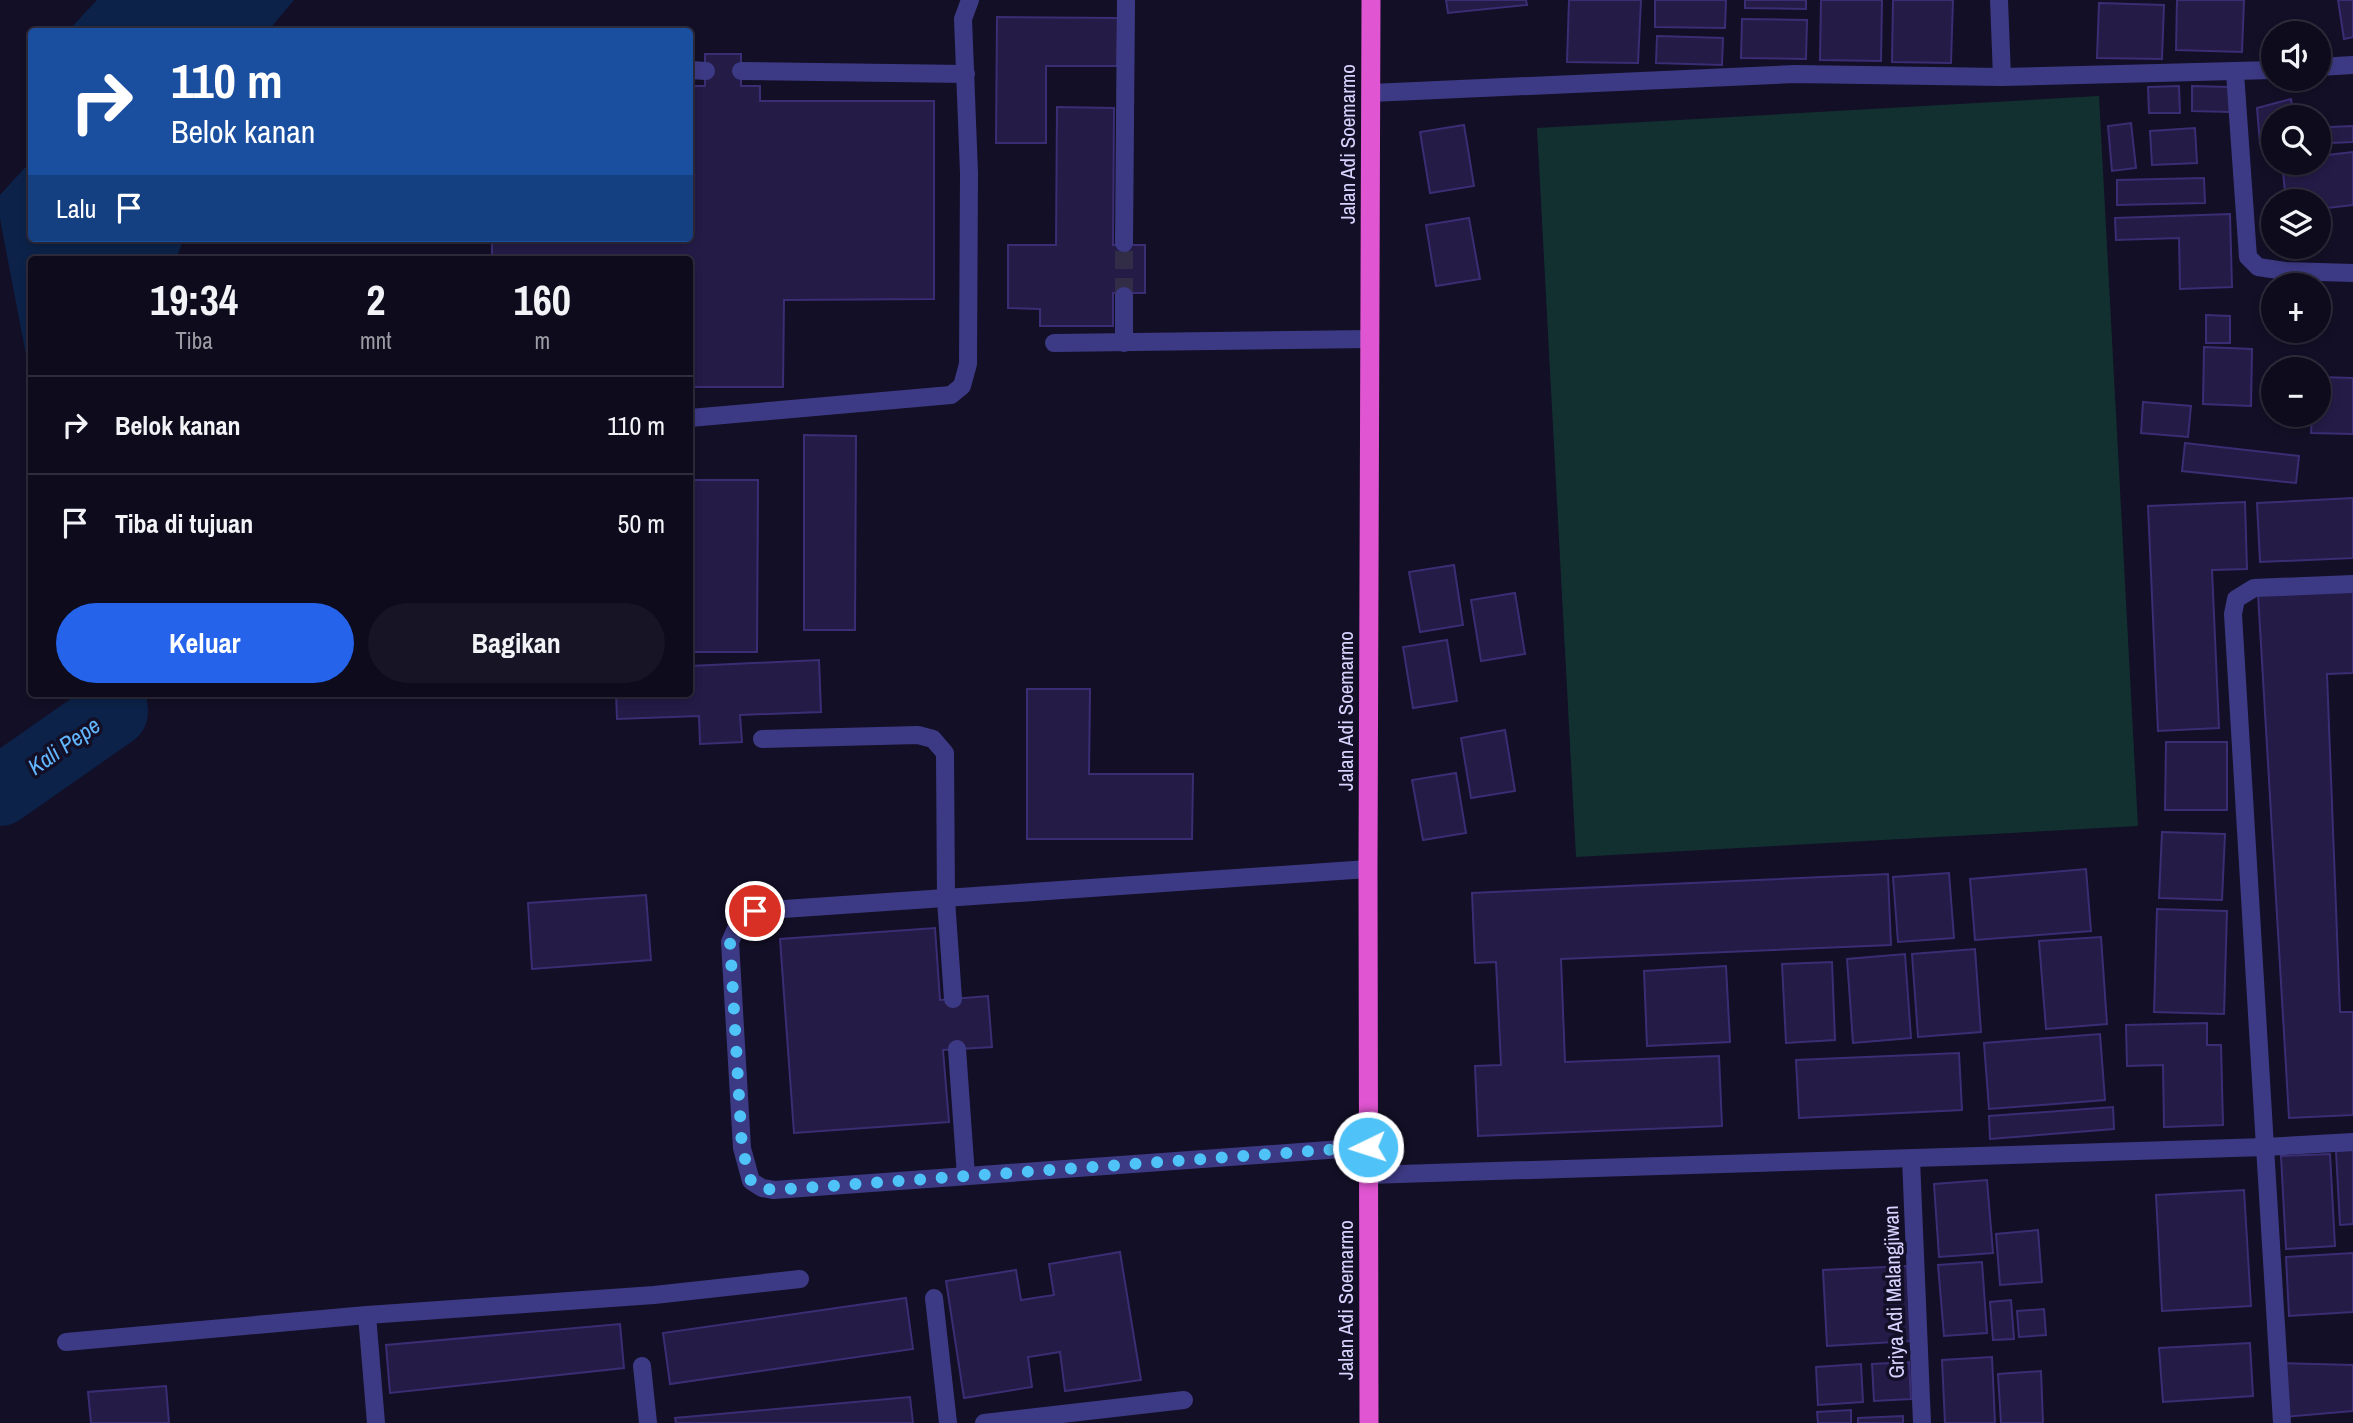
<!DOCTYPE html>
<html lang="id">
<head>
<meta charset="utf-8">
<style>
	:root { --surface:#0e0b1c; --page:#171425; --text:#f1f3f6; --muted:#9b9ba3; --line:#2e2b3b; --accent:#2563eb }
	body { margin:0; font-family:"Archivo Narrow",sans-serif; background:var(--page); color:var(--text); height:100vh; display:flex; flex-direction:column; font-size:26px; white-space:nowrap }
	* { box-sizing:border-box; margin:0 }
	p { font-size:23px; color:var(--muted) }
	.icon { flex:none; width:38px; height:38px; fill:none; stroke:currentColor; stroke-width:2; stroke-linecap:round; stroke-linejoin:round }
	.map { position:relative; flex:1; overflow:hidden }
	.drawer { position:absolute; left:28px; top:256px; width:665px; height:441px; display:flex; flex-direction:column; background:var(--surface); border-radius:7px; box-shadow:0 4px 10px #0003,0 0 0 2px var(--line) }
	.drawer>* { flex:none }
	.guide { position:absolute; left:28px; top:28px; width:665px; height:214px; border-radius:7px; box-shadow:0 4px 10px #0003,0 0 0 2px var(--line); background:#1a4fa0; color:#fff; overflow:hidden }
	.tools { position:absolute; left:2261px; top:21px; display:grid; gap:14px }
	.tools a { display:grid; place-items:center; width:70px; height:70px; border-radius:50%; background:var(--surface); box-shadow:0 4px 10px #0003,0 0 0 2px var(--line); font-size:35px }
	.pin { position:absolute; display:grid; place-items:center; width:60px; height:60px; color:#fff; margin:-30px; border:4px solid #fff; border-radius:50%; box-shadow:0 2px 7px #0007 }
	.me { position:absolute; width:77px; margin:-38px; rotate:266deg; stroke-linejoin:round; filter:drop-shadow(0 0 5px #0008) }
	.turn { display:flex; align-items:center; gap:24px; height:147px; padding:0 28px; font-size:32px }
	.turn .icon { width:91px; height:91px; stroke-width:2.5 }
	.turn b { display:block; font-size:49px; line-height:60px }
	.then { display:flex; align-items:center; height:66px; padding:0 28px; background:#0003; gap:14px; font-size:26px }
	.eta { display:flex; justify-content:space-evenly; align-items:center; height:119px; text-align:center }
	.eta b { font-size:42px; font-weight:800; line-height:49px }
	.primary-button { display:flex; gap:14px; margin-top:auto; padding:14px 28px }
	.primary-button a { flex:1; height:80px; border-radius:42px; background:var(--accent); color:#fff; font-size:28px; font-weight:800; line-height:80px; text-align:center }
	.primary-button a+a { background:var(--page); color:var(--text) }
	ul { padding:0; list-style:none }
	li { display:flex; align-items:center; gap:21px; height:98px; padding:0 28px; border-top:2px solid var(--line) }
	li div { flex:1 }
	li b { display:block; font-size:26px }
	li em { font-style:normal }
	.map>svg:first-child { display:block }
	.green { fill:#12302f }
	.water { fill:#0c2248 }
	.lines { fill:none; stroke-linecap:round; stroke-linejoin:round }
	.river { stroke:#0c2248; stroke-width:70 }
	.building { fill:#241b47; stroke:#3b2d73; stroke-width:2 }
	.minor-tunnel { stroke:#312d47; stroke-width:18; stroke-dasharray:18 9; stroke-linecap:butt }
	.service { stroke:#3d3a85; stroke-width:18 }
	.minor { stroke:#3d3a85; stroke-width:18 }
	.trunk { stroke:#e055d1; stroke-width:19 }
	.route { stroke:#4fc3f7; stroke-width:12; stroke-dasharray:0 21.6 }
	.labels { text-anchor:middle; stroke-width:7; stroke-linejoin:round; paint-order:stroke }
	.street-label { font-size:21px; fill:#d9d4ff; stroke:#130f26 }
	.water-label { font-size:23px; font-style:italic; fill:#62b6ff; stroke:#130f26 }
</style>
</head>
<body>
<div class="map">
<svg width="2353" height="1423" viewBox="0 0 2353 1423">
	<rect width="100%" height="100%" fill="#130f26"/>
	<path class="green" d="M2099,96L2138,826L1576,857L1537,128Z"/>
	<g class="water">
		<path d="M97,0H294L268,31H68Z"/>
		<path d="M31,161L32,238H184L176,259H32L31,355H26L0,219V195Z"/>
	</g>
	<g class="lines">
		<path class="river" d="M0,791L113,712L111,693"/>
	</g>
	<g class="building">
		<path d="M1446,0H1526L1527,5L1448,13Z"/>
		<path d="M1569,0H1641L1638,63L1567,62Z"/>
		<path d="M1655,0H1726L1725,28L1655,27Z"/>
		<path d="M1745,0H1806V9L1745,8Z"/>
		<path d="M1821,0H1882L1881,61L1820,60Z"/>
		<path d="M1893,0H1953L1951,63L1892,62Z"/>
		<path d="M2177,0H2244L2242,52L2176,50Z"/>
		<path d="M2338,0H2353V37L2344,39Z"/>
		<path d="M2099,3L2164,5L2162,59L2097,58Z"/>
		<path d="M997,17L1118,18L1117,66H1046V143H996Z"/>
		<path d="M1742,19L1807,20L1806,59L1741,58Z"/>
		<path d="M1657,36L1723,38L1722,65L1656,63Z"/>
		<path d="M705,54H741V86H760V101H934V299L784,300L783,387H690V259H492V238H690V86H705Z"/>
		<path d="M2179,86L2180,113H2149L2148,87Z"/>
		<path d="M2192,86L2229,87L2230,112L2192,111Z"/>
		<path d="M2291,99L2294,117H2273V142L2260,144L2257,108Z"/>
		<path d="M1057,107L1114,108L1113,245H1145V293H1113V326H1040V309L1008,308V245H1056Z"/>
		<path d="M2131,123L2136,168L2112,171L2108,126Z"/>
		<path d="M1464,125L1474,186L1430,193L1420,132Z"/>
		<path d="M2353,126V142L2331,143L2330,127Z"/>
		<path d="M2195,128L2197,163L2152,165L2150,131Z"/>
		<path d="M2353,152V205L2319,209V201H2286L2282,163H2319V156Z"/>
		<path d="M2204,178L2205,203L2117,205V180Z"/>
		<path d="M2230,214L2232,287L2180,289L2179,238L2116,240L2115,218Z"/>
		<path d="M1469,218L1480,279L1436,286L1426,225Z"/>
		<path d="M2206,315L2230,316V343H2206Z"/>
		<path d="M2204,347L2252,349L2251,406L2203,404Z"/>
		<path d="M2319,377L2353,378V434L2311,433L2312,415H2319Z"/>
		<path d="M2143,402L2191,406L2188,437L2141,433Z"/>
		<path d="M804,435L856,436L855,630H804Z"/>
		<path d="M2185,443L2299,456L2296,483L2182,471Z"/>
		<path d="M690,480H758L757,652H690Z"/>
		<path d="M2353,498V558L2260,562L2257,503Z"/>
		<path d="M2245,502L2247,569L2212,570L2219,728L2158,731L2148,506Z"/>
		<path d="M1454,565L1463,625L1420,632L1409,572Z"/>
		<path d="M2353,591V673L2327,674L2340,1012H2353V1115L2289,1118L2258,594Z"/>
		<path d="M1515,593L1525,654L1481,661L1471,600Z"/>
		<path d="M1447,640L1457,701L1413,708L1403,647Z"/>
		<path d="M819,660L821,712L740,715L742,742L700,744L699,716L617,719L616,693H690V666Z"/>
		<path d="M1027,689H1090L1089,774H1193L1192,839H1027Z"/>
		<path d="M1505,730L1515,791L1471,798L1461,738Z"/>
		<path d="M2166,742H2227V810H2165Z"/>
		<path d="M1456,773L1466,833L1423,840L1412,780Z"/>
		<path d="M2162,832L2225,834L2222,900L2159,898Z"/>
		<path d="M2086,869L2091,931L1975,940L1970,879Z"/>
		<path d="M1949,873L1954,938L1898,942L1893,877Z"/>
		<path d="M1888,874L1891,945L1561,959L1565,1062L1719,1056L1722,1126L1478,1136L1475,1066L1501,1065L1496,962L1475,963L1472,893Z"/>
		<path d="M646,895L651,960L532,969L528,903Z"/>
		<path d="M2157,909L2227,911L2224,1014L2154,1012Z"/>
		<path d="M935,928L940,1000L988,996L992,1047L943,1050L949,1122L794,1133L780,939Z"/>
		<path d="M2101,937L2107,1024L2046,1029L2039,941Z"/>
		<path d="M1975,949L1981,1032L1918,1037L1912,954Z"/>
		<path d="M1905,954L1911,1038L1853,1043L1847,959Z"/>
		<path d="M1832,962L1835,1040L1786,1043L1782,964Z"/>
		<path d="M1726,966L1730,1042L1647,1046L1644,971Z"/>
		<path d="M2207,1023V1045H2221L2223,1125L2164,1127L2163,1065L2127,1066L2126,1025Z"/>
		<path d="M2100,1034L2105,1100L1989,1109L1984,1043Z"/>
		<path d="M1959,1053L1962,1110L1799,1118L1796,1060Z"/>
		<path d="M2113,1107L2114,1129L1990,1139L1989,1116Z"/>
		<path d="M2353,1150V1224L2340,1225L2336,1151Z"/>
		<path d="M2330,1154L2335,1246L2286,1249L2281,1156Z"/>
		<path d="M1987,1180L1993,1253L1939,1257L1934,1184Z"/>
		<path d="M2244,1190L2251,1306L2162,1311L2156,1195Z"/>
		<path d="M2038,1230L2042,1282L2000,1285L1996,1234Z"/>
		<path d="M1120,1252L1141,1380L1065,1391L1060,1352L1028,1357L1032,1387L964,1398L946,1281L1016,1270L1021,1300L1054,1295L1049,1264Z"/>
		<path d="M2353,1253V1312L2289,1316L2286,1257Z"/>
		<path d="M1982,1262L1987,1333L1944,1336L1938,1265Z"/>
		<path d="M1907,1266L1911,1341L1827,1346L1823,1270Z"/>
		<path d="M906,1298L913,1349L670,1384L663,1333Z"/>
		<path d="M2011,1300L2014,1339L1993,1340L1990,1302Z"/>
		<path d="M2044,1309L2046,1335L2019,1337L2017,1311Z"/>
		<path d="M620,1324L624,1368L390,1393L386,1345Z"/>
		<path d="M2250,1343L2253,1396L2163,1402L2159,1348Z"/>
		<path d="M1992,1357L1995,1423H1945L1942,1360Z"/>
		<path d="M1909,1362L1911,1399L1874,1401L1872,1364Z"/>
		<path d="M2279,1363L2353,1365V1411L2283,1417Z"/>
		<path d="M1861,1364L1863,1402L1818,1405L1816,1367Z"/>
		<path d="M2041,1371L2043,1423H2001L1998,1374Z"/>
		<path d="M166,1386L169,1423H91L88,1392Z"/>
		<path d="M910,1397L913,1423H676L675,1418Z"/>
		<path d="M1851,1410V1423H1818L1817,1412Z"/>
		<path d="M1903,1416V1423H1858V1418Z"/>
	</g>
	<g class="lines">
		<path class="minor-tunnel" d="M1124,296V243"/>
		<g class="service">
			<path d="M690,70L706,71"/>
			<path d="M741,71L966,74"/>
			<path d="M946,900L953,999"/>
			<path d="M957,1049L966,1176"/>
			<path d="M2265,1147L2233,614L2236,599L2254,588L2353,584"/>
			<path d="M934,1298L948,1423"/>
			<path d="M367,1315L376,1423"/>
			<path d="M66,1342L367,1315L654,1295L800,1279"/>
			<path d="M642,1366L648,1423"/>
			<path d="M984,1423L1184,1400"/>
		</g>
		<g class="minor">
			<path d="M1999,0L2002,77"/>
			<path d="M2319,67L2353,65"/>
			<path d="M2235,73L2248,257L2258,267L2285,271L2353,273"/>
			<path d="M1371,93L1795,74L2002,77L2273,70"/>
			<path d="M1124,243L1126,0"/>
			<path d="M1054,343L1370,339"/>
			<path d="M1124,343V296"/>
			<path d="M690,418L951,395L962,386L968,364L969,173L963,19L970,0"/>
			<path d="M762,739L918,735L933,739L945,753L946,900"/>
			<path d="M1368,869L755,911L739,922L730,942L742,1148L751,1181L762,1188L774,1190L1369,1147"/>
			<path d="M2265,1147L2282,1423"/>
			<path d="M1911,1159L1922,1423"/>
			<path d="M1368,1175L2265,1147L2353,1142"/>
		</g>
		<path class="trunk" d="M1369,1423L1368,869L1371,0"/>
	</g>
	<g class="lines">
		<path class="route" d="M755,911L739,922L730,942L742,1148L751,1181L762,1188L774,1190L1368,1147"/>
	</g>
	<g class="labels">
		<g class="street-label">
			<text transform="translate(1348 144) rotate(-90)" y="7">Jalan Adi Soemarmo</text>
			<text transform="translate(1346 711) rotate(-90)" y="7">Jalan Adi Soemarmo</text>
			<text transform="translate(1894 1292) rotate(-92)" y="7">Griya Adi Malangjiwan</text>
			<text transform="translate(1346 1300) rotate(-90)" y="7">Jalan Adi Soemarmo</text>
		</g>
		<g class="water-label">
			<text transform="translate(64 746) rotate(-35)" y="8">Kali Pepe</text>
		</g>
	</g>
</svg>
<div class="tools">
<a><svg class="icon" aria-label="sound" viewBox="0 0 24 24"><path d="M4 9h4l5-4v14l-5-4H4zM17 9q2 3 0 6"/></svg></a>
<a><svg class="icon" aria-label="search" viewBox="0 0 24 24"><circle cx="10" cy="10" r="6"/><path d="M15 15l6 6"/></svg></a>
<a><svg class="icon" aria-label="layers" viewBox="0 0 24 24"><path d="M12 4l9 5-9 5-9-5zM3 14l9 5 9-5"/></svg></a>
<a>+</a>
<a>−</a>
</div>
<div class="pin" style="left:755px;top:911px;background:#d93025"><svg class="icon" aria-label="arrive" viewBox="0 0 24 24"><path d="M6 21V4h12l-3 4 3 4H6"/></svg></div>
<svg class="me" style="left:1368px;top:1147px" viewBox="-20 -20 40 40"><circle r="17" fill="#4fc3f7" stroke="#fff" stroke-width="3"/><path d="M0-11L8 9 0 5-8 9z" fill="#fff"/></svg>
<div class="guide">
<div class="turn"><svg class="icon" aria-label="right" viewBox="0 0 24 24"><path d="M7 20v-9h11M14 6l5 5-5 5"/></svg><div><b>110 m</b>Belok kanan</div></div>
<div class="then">Lalu<svg class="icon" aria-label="arrive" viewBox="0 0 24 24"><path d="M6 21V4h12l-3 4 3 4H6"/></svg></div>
</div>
<section class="drawer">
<div class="eta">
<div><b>19:34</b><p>Tiba</p></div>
<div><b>2</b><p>mnt</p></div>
<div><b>160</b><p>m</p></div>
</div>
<ul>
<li><svg class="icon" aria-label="right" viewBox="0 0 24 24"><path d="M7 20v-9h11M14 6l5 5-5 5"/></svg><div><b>Belok kanan</b></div><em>110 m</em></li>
<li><svg class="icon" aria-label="arrive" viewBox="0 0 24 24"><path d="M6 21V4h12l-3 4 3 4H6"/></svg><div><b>Tiba di tujuan</b></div><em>50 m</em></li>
</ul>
<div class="primary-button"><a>Keluar</a><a>Bagikan</a></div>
</section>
</div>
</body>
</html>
